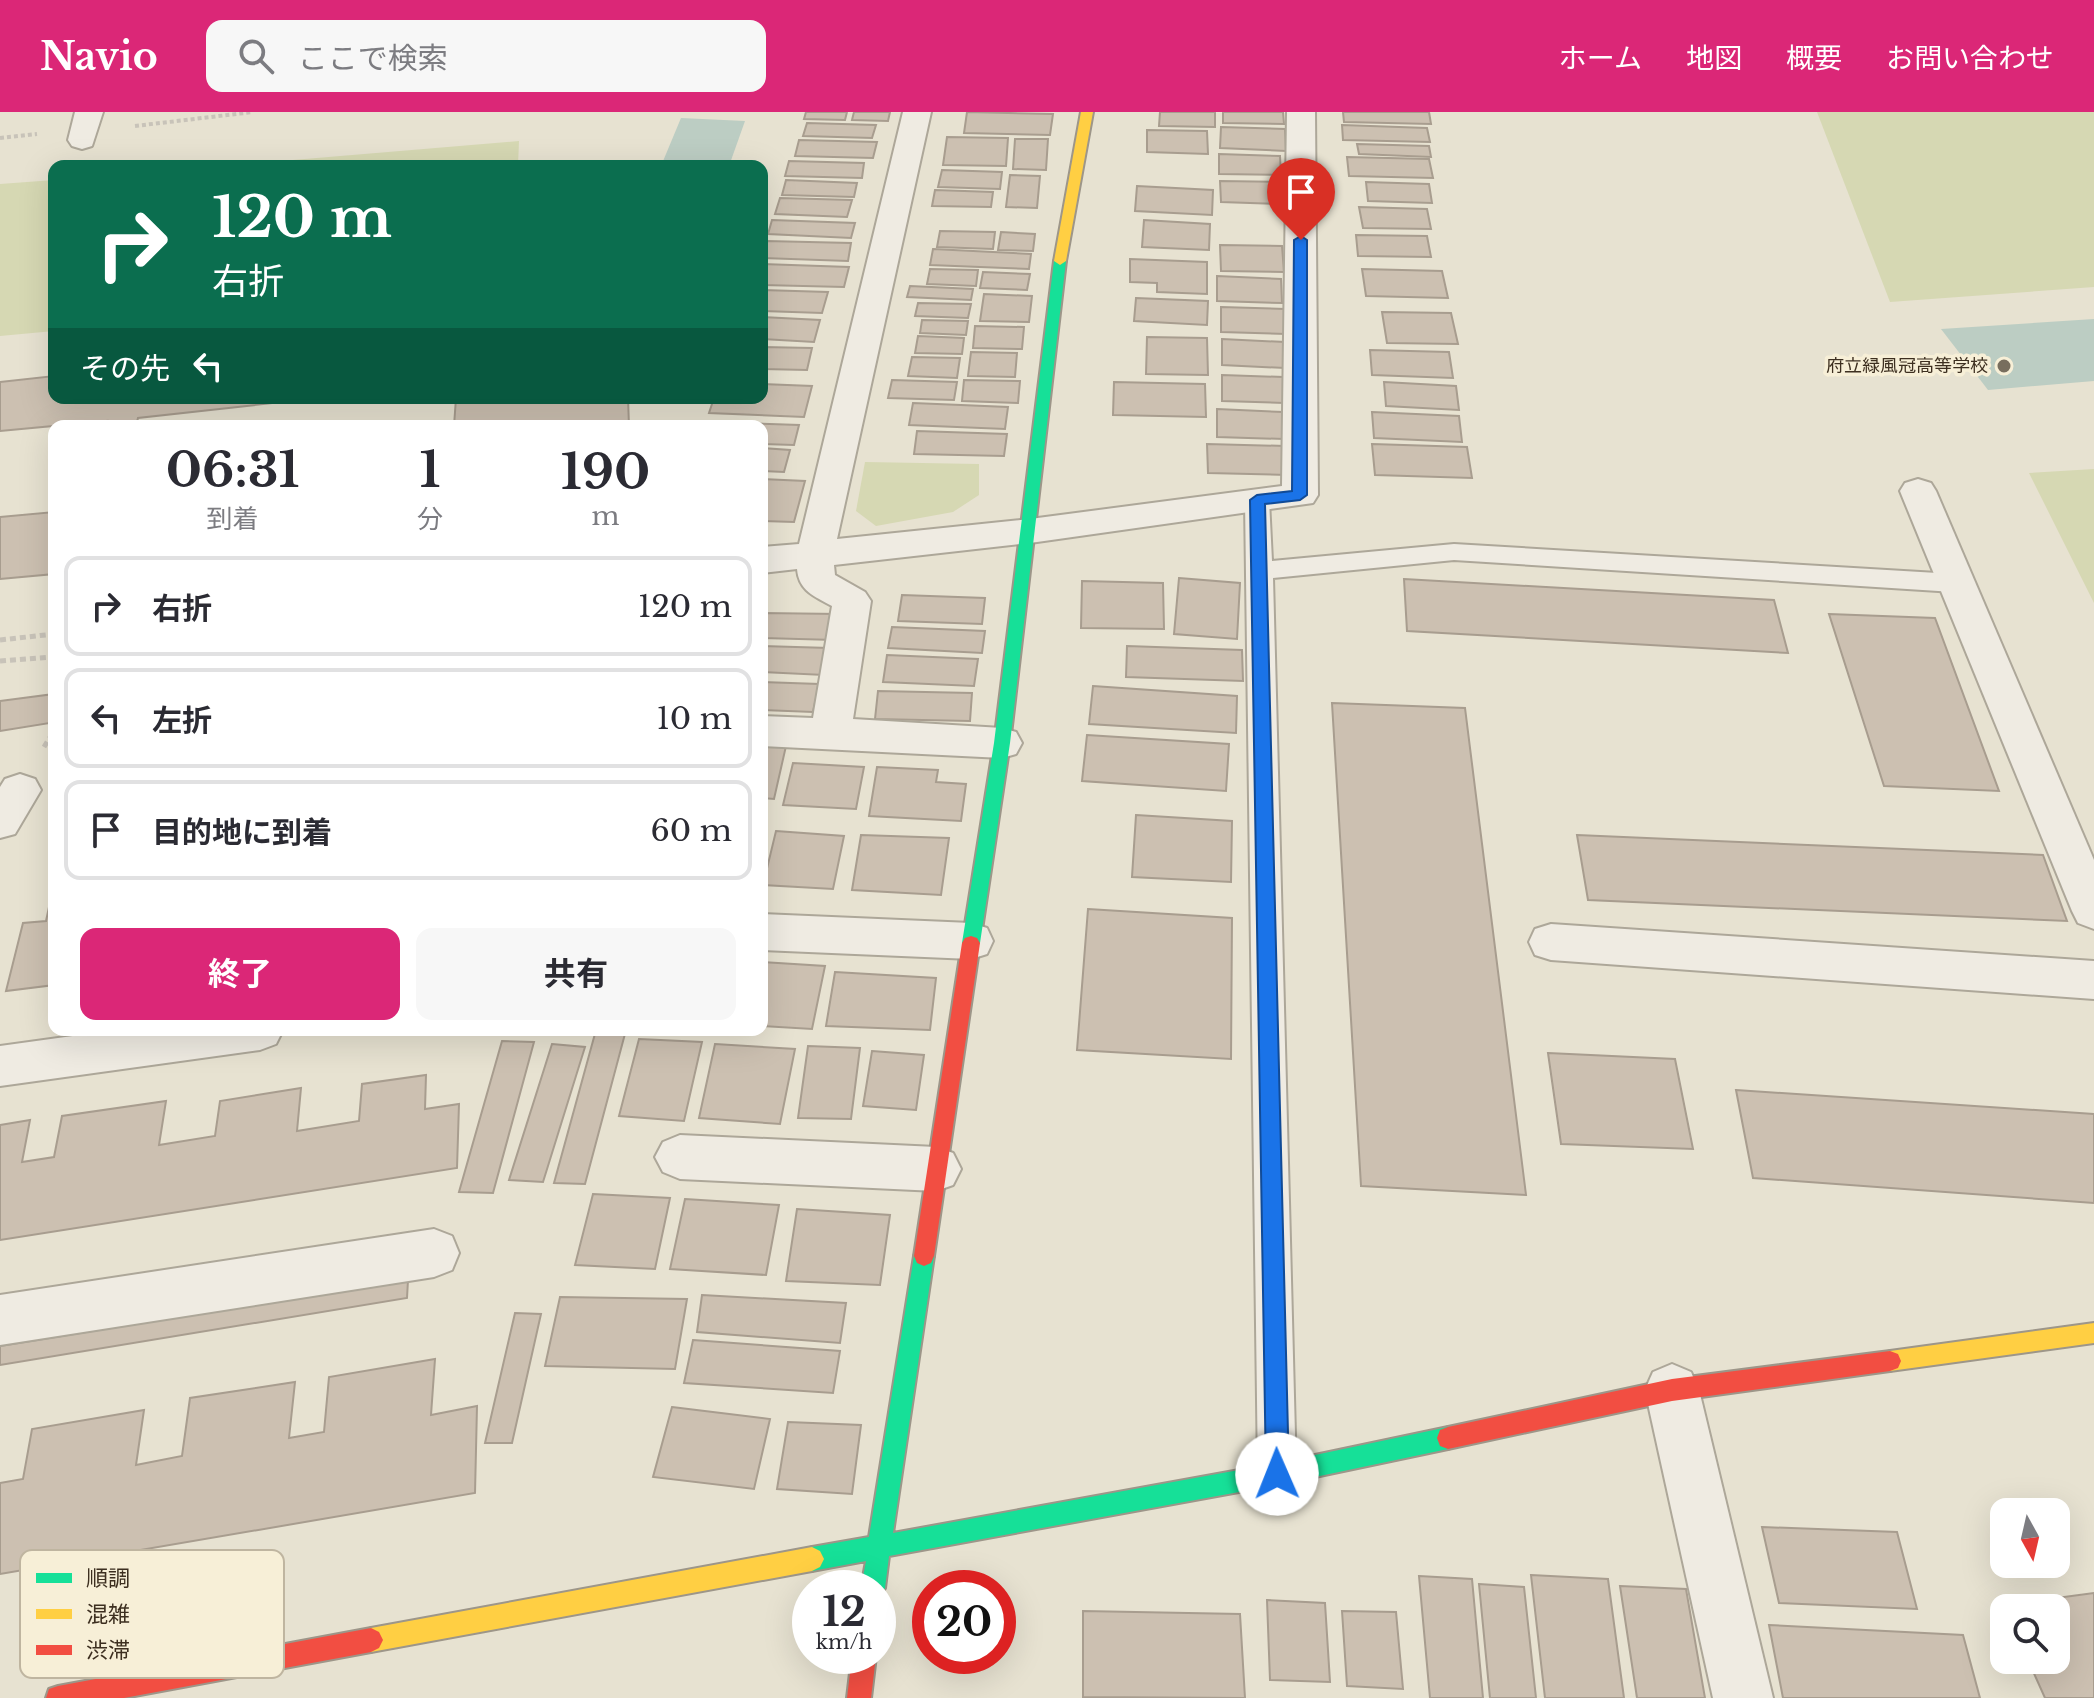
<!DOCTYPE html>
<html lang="ja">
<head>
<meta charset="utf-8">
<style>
	:root { --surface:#fff; --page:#f7f7f7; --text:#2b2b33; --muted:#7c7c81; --line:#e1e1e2; --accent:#db2777 }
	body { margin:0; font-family:"Libre Baskerville","Noto Sans JP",serif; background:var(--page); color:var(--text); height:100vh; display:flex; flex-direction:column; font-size:30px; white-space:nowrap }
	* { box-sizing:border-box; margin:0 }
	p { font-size:26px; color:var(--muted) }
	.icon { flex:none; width:44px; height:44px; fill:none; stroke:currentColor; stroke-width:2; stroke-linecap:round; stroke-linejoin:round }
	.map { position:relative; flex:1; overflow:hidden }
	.side { position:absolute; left:48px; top:308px; width:720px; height:616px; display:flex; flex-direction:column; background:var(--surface); border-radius:16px; box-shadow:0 8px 32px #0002 }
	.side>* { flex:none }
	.hud { position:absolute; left:48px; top:48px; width:720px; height:244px; border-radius:16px; box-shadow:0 8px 32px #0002; background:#0b6e4f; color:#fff; overflow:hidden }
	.needle { width:52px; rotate:172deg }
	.controls { position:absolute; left:1990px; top:1386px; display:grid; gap:16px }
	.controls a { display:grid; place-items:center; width:80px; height:80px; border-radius:16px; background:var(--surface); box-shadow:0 8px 32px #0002; font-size:40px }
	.speed { position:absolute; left:792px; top:1458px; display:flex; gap:16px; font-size:40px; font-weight:700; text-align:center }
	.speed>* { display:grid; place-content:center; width:104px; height:104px; border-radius:50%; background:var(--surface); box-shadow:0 8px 32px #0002; line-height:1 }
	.speed small { font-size:20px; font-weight:400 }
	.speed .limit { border:12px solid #d22; background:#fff; color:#111 }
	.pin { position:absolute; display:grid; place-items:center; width:68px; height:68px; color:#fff; margin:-82px -34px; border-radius:50% 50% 50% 0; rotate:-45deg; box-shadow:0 0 8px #0007 }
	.pin .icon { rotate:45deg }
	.me { position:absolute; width:88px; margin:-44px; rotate:359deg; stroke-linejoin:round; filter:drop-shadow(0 0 6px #0008) }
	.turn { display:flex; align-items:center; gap:28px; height:168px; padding:0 32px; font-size:36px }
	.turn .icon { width:104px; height:104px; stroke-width:2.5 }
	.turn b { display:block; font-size:56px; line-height:68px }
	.then { display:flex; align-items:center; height:76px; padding:0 32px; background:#0003; gap:16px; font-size:30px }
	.eta { display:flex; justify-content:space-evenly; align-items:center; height:136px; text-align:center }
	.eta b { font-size:48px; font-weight:700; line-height:56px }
	.button { display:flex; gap:16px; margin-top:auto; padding:16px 32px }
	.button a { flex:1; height:92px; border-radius:16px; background:var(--accent); color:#fff; font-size:32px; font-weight:700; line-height:92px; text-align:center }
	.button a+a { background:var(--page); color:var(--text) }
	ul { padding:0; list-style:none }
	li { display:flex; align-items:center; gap:24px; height:100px; margin:0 16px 12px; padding:0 16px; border:4px solid var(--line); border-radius:16px }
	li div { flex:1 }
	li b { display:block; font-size:30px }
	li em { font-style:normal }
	header { display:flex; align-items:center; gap:48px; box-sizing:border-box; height:112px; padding:0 40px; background:var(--accent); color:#fff }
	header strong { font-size:38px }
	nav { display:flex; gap:44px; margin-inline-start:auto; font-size:28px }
	.search { width:560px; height:72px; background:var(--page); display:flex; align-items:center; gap:20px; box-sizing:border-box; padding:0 28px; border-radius:16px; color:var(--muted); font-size:30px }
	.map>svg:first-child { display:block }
	.green { fill:#d6d8b3 }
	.water { fill:#bccdc3 }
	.building { fill:#ccc0b1; stroke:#a89d8f; stroke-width:2 }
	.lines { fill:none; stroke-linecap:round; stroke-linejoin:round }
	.lane-casing { stroke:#ada799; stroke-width:4 }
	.street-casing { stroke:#ada799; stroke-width:4 }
	.fast-casing { stroke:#9d9689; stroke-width:4 }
	.slow-casing { stroke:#9d9689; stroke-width:4 }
	.jam-casing { stroke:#9d9689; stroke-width:4 }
	.path-far1 { stroke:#c8c3b9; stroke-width:4; stroke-dasharray:4 3; stroke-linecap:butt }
	.path { stroke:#c8c3b9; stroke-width:5; stroke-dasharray:6 4; stroke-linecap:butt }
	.lane { fill:#efebe2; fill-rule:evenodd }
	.street { fill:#efebe2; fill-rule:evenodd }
	.fast { fill:#16e098; fill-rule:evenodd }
	.slow { fill:#ffcf43; fill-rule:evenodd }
	.jam { fill:#f24e42; fill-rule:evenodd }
	.route { fill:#1a73e8; stroke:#114b97; stroke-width:2 }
	.poi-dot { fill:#786e5e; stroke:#f7efd7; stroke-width:3 }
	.labels { text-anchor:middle; stroke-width:7; stroke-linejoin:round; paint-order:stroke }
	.far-poi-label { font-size:18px; fill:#3d2f20; stroke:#f7efd7; text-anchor:end }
	.key { fill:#f7efd7; stroke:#bfb5a0; stroke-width:2 }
	.key-label { font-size:22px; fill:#3d2f20 }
</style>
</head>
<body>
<header>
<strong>Navio</strong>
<div class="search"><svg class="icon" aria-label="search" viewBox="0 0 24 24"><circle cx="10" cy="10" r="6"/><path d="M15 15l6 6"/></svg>ここで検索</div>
<nav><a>ホーム</a><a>地図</a><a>概要</a><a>お問い合わせ</a></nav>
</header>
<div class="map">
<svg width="2094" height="1586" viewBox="0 0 2094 1586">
	<rect width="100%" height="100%" fill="#e7e2d1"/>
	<g class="green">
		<path d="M1817,0H2094V175L1890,190Z"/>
		<path d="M519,29L518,54H220Z"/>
		<path d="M54,68V219L0,224V72Z"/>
		<path d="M865,350L979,352V383L953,400L876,414L856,399Z"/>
		<path d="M2094,357V491L2029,361Z"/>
	</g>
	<g class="water">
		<path d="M681,6L745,9L729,54H661Z"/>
		<path d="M2094,207V269L1988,278L1941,217Z"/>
	</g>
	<g class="building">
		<path d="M806,0H847L845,8L804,7Z"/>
		<path d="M854,0H890L888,9L852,8Z"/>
		<path d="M967,0L1053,2L1050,23L964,21Z"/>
		<path d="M1160,0H1215V15L1159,14Z"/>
		<path d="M1223,0H1283L1284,12L1223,11Z"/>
		<path d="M1343,0H1429L1431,12L1344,10Z"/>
		<path d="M807,11L876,13L872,26L803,24Z"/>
		<path d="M1342,13L1427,16L1430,30L1343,28Z"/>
		<path d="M1221,15L1285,17L1286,39L1220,36Z"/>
		<path d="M1147,18L1207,19L1208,42L1147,40Z"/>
		<path d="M947,25L1008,26L1006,54L943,53Z"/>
		<path d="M1015,27H1048L1046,58L1013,57Z"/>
		<path d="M799,28L877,30L873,46L795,44Z"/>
		<path d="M1357,32L1429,34L1431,45L1359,42Z"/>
		<path d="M1219,42L1280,44L1281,63L1219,62Z"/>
		<path d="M1347,45L1429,47L1433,66L1349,64Z"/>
		<path d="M789,49L864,51L862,66L785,64Z"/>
		<path d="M942,58L1002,60L1000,77L938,75Z"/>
		<path d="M1010,63L1040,64L1037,96L1006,95Z"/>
		<path d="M786,68L857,71L854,85L782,83Z"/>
		<path d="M1220,69L1281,70L1282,92L1221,90Z"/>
		<path d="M1366,70L1429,72L1432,91L1368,89Z"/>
		<path d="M1137,74L1213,78L1212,103L1135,99Z"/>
		<path d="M935,78L993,80L991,95L932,94Z"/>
		<path d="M780,86L852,88L847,105L775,102Z"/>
		<path d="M1359,95L1427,97L1431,117L1363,116Z"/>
		<path d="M772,108L855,111L851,126L768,122Z"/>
		<path d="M1144,108L1210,112L1209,138L1142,135Z"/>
		<path d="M940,119L995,120L993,137L937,135Z"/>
		<path d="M1001,120L1035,122L1033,139L998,138Z"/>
		<path d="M1356,123L1427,124L1431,145L1358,144Z"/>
		<path d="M766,129L851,131L848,149L762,146Z"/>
		<path d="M1220,133L1282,134L1284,160L1221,159Z"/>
		<path d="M933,137L1031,142L1029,157L930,153Z"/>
		<path d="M1130,147L1207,150V182L1157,180V171L1130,170Z"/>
		<path d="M762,152L849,155L844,175L762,173Z"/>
		<path d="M930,157L978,158L976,174L927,172Z"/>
		<path d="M1362,157L1442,159L1448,186L1366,184Z"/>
		<path d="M983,160L1030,162L1027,178L980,176Z"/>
		<path d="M1217,164L1281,167L1282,191L1217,189Z"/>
		<path d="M910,174L973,177L971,188L907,185Z"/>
		<path d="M762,178L828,180L822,201L762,199Z"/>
		<path d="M984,182L1032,184L1029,210L980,209Z"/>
		<path d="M1136,186L1208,189L1207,213L1134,209Z"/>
		<path d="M918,191L971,192L968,206L915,204Z"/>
		<path d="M1221,195L1285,197L1286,222L1221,220Z"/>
		<path d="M1382,200L1451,201L1458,232L1387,231Z"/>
		<path d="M762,205L820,208L814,230L762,227Z"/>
		<path d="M922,208L968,209L966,223L920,221Z"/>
		<path d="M975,214L1024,215L1022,237L973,236Z"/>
		<path d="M918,224L964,226L962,242L915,241Z"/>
		<path d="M1147,225L1207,226L1208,263L1146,262Z"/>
		<path d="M1222,227L1285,230V256L1222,253Z"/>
		<path d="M762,235L812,236L807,258L762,257Z"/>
		<path d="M1370,238L1449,240L1453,266L1372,263Z"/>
		<path d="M971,240L1017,241L1015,265L968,264Z"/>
		<path d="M912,245L960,246L957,266L908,264Z"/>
		<path d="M1222,263L1283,265L1284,291L1222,289Z"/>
		<path d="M54,264V286H318L138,306L136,314H105L107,309L0,319V270Z"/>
		<path d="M892,268L957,270L954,288L888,286Z"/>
		<path d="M964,268L1020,269L1018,291L962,289Z"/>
		<path d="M1114,270L1205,272L1206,305L1113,303Z"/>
		<path d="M1384,270L1456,274L1459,298L1386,294Z"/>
		<path d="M762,272L812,274L804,305L709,301L714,286H762Z"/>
		<path d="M456,286H628L629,314H454Z"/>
		<path d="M913,291L1008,295L1005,317L909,313Z"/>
		<path d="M1217,297L1283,300L1284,327L1217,325Z"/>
		<path d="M1372,300L1459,304L1462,330L1374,326Z"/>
		<path d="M706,310L799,313L794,333L762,332V314H705Z"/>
		<path d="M917,319L1007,322L1004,344L914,342Z"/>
		<path d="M1207,332L1285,334L1287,363L1208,361Z"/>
		<path d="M1372,332L1467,335L1472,366L1375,363Z"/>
		<path d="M762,336L790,338L784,360L762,359Z"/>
		<path d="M762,367L805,369L794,410L762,409Z"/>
		<path d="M54,400V462L0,467V405Z"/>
		<path d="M1179,466L1240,471L1237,527L1174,522Z"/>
		<path d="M1404,467L1774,488L1788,541L1407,519Z"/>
		<path d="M1082,469L1163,471L1164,517L1081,516Z"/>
		<path d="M902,483L985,486L982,512L898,509Z"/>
		<path d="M762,501L839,502L835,528L762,526Z"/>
		<path d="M1829,502L1935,506L1999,679L1884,674Z"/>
		<path d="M892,515L985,519L982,541L888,536Z"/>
		<path d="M762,534L829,536L824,563L762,560Z"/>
		<path d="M1127,534L1242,538L1243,569L1126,565Z"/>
		<path d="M887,543L978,547L974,574L883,570Z"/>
		<path d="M762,570L819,572L813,600L762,598Z"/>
		<path d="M1093,574L1237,584L1236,621L1089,612Z"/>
		<path d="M878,579L972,581L970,609L875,607Z"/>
		<path d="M54,582L50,611L0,619V589Z"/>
		<path d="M1332,591L1465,596L1526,1083L1361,1074Z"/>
		<path d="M1087,623L1229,632L1226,679L1082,669Z"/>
		<path d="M762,633L786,634L774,687L762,686Z"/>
		<path d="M793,651L864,655L856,697L783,693Z"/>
		<path d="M877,655L938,658L936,670L966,672L961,709L869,704Z"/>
		<path d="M1136,703L1232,709L1231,770L1132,765Z"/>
		<path d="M776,719L844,724L833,777L763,773Z"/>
		<path d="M861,723L949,726L941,783L852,778Z"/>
		<path d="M1577,723L2043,743L2067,809L1588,788Z"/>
		<path d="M52,781L54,873L6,879L23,811L46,809Z"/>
		<path d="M1088,797L1232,806L1231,947L1077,938Z"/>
		<path d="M762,850L825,854L812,917L762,914Z"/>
		<path d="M835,860L936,866L930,918L826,914Z"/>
		<path d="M596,918H626L585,1072L554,1071Z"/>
		<path d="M639,927L702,930L684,1009L619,1004Z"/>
		<path d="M502,929L534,930L493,1081L459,1080Z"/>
		<path d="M552,932L585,935L543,1070L509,1068Z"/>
		<path d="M715,932L795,937L780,1012L699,1006Z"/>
		<path d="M808,934L860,936L851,1007L798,1006Z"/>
		<path d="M872,939L924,943L916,998L863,994Z"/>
		<path d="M1548,941L1675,947L1693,1037L1561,1032Z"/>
		<path d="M426,963L425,997L459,992L457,1056L0,1128V1013L30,1008L22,1050L54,1045L62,1004L166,989L159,1033L215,1024L220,989L301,976L297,1019L359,1009L362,972Z"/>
		<path d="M1736,978L2094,1002V1091L1753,1066Z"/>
		<path d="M593,1082L670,1086L655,1157L575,1153Z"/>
		<path d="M685,1087L779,1093L766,1163L670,1157Z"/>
		<path d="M797,1097L890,1103L880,1173L786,1169Z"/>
		<path d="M408,1168L407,1186L0,1253V1234Z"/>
		<path d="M702,1183L846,1191L840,1231L697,1220Z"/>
		<path d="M560,1185L687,1187L675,1257L545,1254Z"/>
		<path d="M515,1201L541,1202L512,1331H485Z"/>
		<path d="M693,1228L840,1239L833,1281L684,1271Z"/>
		<path d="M435,1247L431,1303L477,1294L475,1381L0,1462V1371L23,1367L32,1317L144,1298L136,1353L182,1344L190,1286L295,1270L289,1326L324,1320L329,1265Z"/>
		<path d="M672,1295L770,1307L754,1377L653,1365Z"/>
		<path d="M788,1310L861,1313L852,1382L777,1377Z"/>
		<path d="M1762,1415L1897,1420L1917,1497L1779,1491Z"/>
		<path d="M1531,1463L1608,1467L1624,1586H1545Z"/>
		<path d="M1419,1464L1472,1467L1483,1586H1430Z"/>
		<path d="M1479,1472L1524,1475L1536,1586H1490Z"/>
		<path d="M1620,1474L1686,1477L1705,1586H1637Z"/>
		<path d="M2094,1481V1586H2045L2028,1548H2056V1496H2004L2003,1493Z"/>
		<path d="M1267,1488L1325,1491L1330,1570L1270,1568Z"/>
		<path d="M1083,1499L1240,1502L1245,1586L1083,1585Z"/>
		<path d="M1342,1499L1396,1500L1403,1577L1347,1574Z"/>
		<path d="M1769,1513L1963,1523L1980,1586H1783Z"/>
	</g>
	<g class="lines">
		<defs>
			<path id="lane" d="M1257,380L1266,382L1269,388L1272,449L1454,432L1954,462L1963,465L1967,471L1963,477L1954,480L1454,448L1273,466L1296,1362L1290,1375L1277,1381L1264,1375L1258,1362L1245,388L1248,382Z"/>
			<g id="street">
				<path d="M75,0H103L92,34L82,37L72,34L68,28Z"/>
				<path d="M903,0H931L837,427L1030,407L1282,374L1287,0H1315L1318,383L1313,391L1030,431L834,453L835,463L865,480L871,489L853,607L1002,616L1016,620L1022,631L1016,642L1002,646L762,634V604L813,606L832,494C814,484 799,479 797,457L762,461V435L799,432Z"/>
				<path d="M1918,367L1931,371L1936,379L2094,748V817L2078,811L2072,799L1900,379L1905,371Z"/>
				<path d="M20,662L35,667L41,678L15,722L0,726V675L5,667Z"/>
				<path d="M762,802L971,811L987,816L993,829L987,842L971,847L762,838Z"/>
				<path d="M1551,812L2094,849V887L1551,848L1535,843L1529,830L1535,817Z"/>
				<path d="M116,918H283L276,932L260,938L0,974V934Z"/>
				<path d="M680,1023L936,1035L953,1041L961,1057L953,1073L936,1079L680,1067L663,1060L655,1045L663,1030Z"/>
				<path d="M434,1117L452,1124L459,1141L452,1158L434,1165L0,1233V1183Z"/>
				<path d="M1672,1252L1691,1260L1699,1278L1773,1586H1713L1645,1278L1653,1260Z"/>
			</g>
			<g id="fast">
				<path d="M1060,145L1066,149L1010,631L980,831L977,836H965L962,831L994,631L1054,149Z"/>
				<path d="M924,1134L931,1137L934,1144L893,1421L1277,1351L1448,1315L1456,1318L1459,1326L1456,1334L1448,1337L1277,1373L889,1444L885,1476L878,1486V1476H861L866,1449L812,1459L804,1455L800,1447L804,1439L812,1435L869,1425L914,1144L917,1137Z"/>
			</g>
			<g id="slow">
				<path d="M1081,0H1093L1066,149L1060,153L1054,149Z"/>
				<path d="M2094,1211V1231L1890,1259L1882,1256L1879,1249L1882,1242L1890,1239Z"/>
				<path d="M812,1435L820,1439L824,1447L820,1455L812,1459L371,1540L363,1536L359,1528L363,1520L371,1516Z"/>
			</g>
			<g id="jam">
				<path d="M971,824L977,826L980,831L934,1144L931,1151L924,1154L917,1151L914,1144L962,831L965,826Z"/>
				<path d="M1890,1239L1898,1242L1901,1249L1898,1256L1890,1259L1672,1289L1448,1337L1440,1334L1437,1326L1440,1318L1448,1315L1672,1267Z"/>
				<path d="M371,1516L379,1520L383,1528L379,1536L371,1540L124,1586H46L49,1577L58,1574Z"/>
				<path d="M852,1544H876L871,1586H847Z"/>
			</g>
		</defs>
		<use href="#lane" class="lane-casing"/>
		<use href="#street" class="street-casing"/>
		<use href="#fast" class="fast-casing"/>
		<use href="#slow" class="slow-casing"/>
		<use href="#jam" class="jam-casing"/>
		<g class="path-far1">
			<path d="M135,14L253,0"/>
			<path d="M0,26L37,22"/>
		</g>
		<g class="path">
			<path d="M0,528L54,522"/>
			<path d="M0,549L54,545"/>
			<path d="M44,635L54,619"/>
		</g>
		<use href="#lane" class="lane"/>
		<use href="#street" class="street"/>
		<use href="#fast" class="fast"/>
		<use href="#slow" class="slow"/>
		<use href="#jam" class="jam"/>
	</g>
	<path class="route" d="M1301,124L1307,128V383L1300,388L1265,392L1289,1362L1285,1370L1277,1374L1269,1370L1266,1362L1250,388L1257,383L1292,379L1294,128Z"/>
	<circle class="poi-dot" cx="2004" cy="254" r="8"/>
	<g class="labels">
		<g class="far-poi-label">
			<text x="1988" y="260">府立緑風冠高等学校</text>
		</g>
	</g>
	<rect x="20" y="1438" width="264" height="128" rx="12" class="key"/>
	<rect x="36" y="1461" width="36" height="10" fill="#16e098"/>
	<rect x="36" y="1497" width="36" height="10" fill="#ffcf43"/>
	<rect x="36" y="1533" width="36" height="10" fill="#f24e42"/>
	<g class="key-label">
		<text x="86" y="1474">順調</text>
		<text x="86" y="1510">混雑</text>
		<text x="86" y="1546">渋滞</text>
	</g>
</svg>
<div class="controls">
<a><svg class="needle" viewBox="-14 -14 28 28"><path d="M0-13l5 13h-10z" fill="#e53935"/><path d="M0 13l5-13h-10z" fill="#7c7c81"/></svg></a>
<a><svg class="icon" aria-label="search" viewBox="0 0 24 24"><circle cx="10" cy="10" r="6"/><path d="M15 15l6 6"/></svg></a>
</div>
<div class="speed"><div>12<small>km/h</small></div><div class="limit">20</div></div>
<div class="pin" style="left:1301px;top:128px;background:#d93025"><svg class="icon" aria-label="arrive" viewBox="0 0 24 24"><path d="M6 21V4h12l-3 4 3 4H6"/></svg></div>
<svg class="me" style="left:1277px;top:1362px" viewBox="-20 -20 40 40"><circle r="19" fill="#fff"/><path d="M0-13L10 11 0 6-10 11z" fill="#1a73e8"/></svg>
<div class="hud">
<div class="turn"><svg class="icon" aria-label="right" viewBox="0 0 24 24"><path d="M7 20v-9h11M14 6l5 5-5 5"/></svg><div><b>120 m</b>右折</div></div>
<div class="then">その先<svg class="icon" aria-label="left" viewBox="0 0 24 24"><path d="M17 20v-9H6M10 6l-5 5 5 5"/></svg></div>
</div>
<section class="side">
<div class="eta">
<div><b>06:31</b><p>到着</p></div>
<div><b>1</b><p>分</p></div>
<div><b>190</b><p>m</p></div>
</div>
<ul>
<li><svg class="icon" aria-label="right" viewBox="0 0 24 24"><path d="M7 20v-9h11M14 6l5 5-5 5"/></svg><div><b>右折</b></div><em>120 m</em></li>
<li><svg class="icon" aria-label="left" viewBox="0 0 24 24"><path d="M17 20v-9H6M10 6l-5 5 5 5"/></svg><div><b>左折</b></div><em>10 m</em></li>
<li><svg class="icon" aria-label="arrive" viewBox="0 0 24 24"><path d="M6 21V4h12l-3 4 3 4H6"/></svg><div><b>目的地に到着</b></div><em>60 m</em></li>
</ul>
<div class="button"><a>終了</a><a>共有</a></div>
</section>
</div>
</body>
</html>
